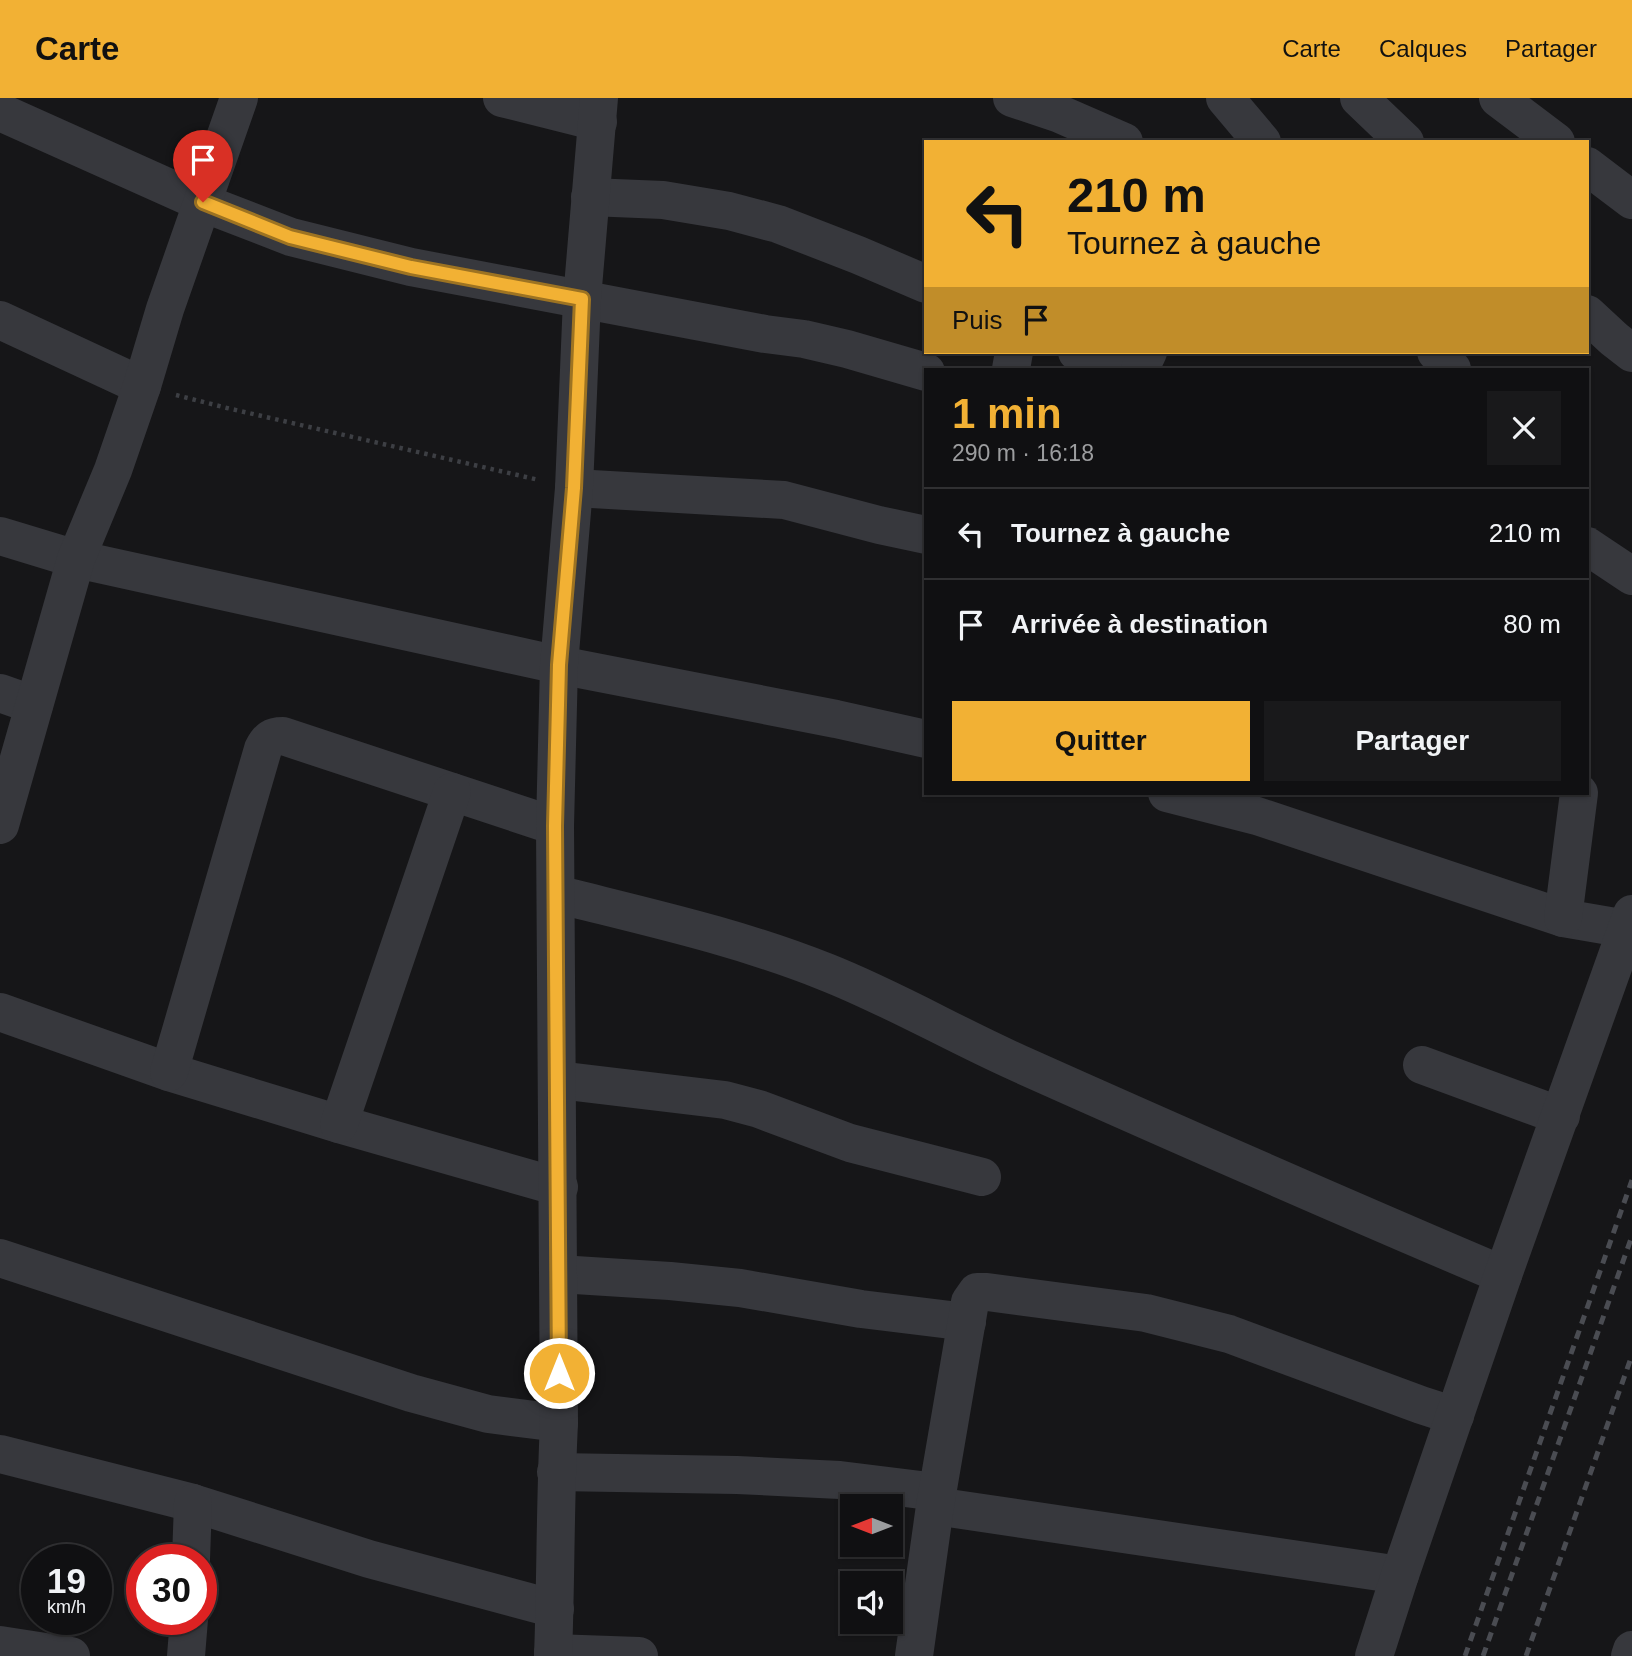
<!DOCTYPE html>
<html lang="fr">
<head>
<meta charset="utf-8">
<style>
	:root { --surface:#101012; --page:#19191b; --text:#f1f3f6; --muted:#9c9d9f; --line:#303032; --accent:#f2b134 }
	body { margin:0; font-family:Helvetica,sans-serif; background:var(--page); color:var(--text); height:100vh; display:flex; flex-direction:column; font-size:26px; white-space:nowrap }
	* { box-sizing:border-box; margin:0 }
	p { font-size:23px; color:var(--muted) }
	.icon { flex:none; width:38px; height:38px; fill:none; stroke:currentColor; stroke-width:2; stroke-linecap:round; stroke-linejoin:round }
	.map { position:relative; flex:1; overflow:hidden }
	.panel { position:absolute; left:924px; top:270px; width:665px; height:427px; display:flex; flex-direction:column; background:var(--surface); border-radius:0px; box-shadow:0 2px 5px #0004,0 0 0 2px var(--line) }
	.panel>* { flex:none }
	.hud { position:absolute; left:924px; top:42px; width:665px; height:214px; border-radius:0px; box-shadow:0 2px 5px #0004,0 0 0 2px var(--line); background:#f2b134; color:#111; overflow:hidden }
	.needle { width:46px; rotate:270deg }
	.fabs { position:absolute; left:840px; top:1396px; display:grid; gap:14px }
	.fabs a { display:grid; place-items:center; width:63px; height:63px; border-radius:0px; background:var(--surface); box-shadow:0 2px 5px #0004,0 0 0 2px var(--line); font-size:35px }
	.speed { position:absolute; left:21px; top:1446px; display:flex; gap:14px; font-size:35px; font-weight:700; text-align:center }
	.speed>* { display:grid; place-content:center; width:91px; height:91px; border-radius:50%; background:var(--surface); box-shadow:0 2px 5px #0004,0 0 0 2px var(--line); line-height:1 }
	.speed small { font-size:18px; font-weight:400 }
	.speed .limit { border:10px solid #d22; background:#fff; color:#111 }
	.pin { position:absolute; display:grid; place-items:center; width:60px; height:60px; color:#fff; margin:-72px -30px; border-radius:50% 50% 50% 0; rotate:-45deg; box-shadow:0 0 7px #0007 }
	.pin .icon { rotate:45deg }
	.me { position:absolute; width:77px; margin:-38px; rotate:0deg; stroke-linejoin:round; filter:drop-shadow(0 0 5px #0008) }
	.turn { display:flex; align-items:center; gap:24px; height:147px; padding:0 28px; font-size:32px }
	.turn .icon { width:91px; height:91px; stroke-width:2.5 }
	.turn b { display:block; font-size:49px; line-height:60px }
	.then { display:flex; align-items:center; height:66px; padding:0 28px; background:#0003; gap:14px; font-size:26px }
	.round { display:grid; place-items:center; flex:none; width:74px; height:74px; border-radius:0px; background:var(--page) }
	.overview { display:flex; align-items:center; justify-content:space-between; height:119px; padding:0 28px }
	h1 { font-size:42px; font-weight:700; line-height:52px; color:var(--accent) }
	.action { display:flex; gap:14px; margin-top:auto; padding:14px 28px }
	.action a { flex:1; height:80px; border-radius:0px; background:var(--accent); color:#111; font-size:28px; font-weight:700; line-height:80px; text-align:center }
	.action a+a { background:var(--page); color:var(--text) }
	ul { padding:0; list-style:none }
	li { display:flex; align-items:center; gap:21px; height:91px; padding:0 28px; border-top:2px solid var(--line) }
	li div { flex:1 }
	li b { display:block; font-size:26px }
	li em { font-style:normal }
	header { display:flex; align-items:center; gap:42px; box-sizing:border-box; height:98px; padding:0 35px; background:var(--accent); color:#111 }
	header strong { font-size:33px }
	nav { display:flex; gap:38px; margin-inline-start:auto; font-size:24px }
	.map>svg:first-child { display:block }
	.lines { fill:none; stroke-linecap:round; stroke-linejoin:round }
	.path { stroke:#3d3f44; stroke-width:4.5; stroke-dasharray:3.5 5; stroke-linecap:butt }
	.minor { stroke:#37383d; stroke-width:38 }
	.rail { stroke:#4a4c52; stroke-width:5; stroke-dasharray:9 7; stroke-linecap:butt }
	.route-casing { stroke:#9d7322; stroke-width:18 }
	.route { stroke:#f2b134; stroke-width:12 }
</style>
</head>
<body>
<header>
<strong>Carte</strong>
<nav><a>Carte</a><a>Calques</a><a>Partager</a></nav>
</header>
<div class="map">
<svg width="1632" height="1558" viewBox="0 0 1632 1558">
	<rect width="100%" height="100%" fill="#161618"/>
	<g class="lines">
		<path class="path" d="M176,297L227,310L539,382"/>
		<g class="minor">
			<path d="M502,0L598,24"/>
			<path d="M1012,0L1060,16L1124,44"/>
			<path d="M1225,0L1262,44"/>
			<path d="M1359,0L1405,44"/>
			<path d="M1498,0L1556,44"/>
			<path d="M0,14L203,105L291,139L411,169L765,236L804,241L847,251L926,274"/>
			<path d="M1587,68L1632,102"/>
			<path d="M590,99L663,102L729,113L778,126L858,157L926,186"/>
			<path d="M1587,216L1614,241L1632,255"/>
			<path d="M0,222L142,288"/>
			<path d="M1077,254L1113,271"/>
			<path d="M1436,254L1452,271"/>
			<path d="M1011,271L1014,254"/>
			<path d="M1140,271L1148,254"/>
			<path d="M574,390L784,402L879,427L926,437"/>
			<path d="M0,438L76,461L559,567L836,621L926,641"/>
			<path d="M1587,448L1632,478"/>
			<path d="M0,595L34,607"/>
			<path d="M1167,695L1257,718L1563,820L1627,831"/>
			<path d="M0,727L76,461L113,372L142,288L165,211L239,0"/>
			<path d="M556,796C647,819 739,839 826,874C892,900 953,936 1018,965C1179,1037 1341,1108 1503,1177"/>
			<path d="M1563,820L1579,695"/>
			<path d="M0,914L169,974L339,1026L559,1089"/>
			<path d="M1422,967L1561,1018"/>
			<path d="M169,974L263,651C268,641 272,638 283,638L555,728"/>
			<path d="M558,982L725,1002L759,1011L850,1045L982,1079"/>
			<path d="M339,1026L452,694"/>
			<path d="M0,1160L411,1295L488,1316L559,1325"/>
			<path d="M559,1176L670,1183L740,1190L861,1211L967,1224"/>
			<path d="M0,1356L193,1405L369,1461L555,1511"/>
			<path d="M556,1374L737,1377L840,1382L937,1394"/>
			<path d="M935,1408L1400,1477"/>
			<path d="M191,1461L193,1405"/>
			<path d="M0,1547L71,1558"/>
			<path d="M553,1555L639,1558"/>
			<path d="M186,1558L189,1521"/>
			<path d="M553,1558C556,1480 555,1403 559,1325L555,728L559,567L574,390L582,201L599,0"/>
			<path d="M914,1558L935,1408L970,1204L977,1194H987L1146,1215L1229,1236L1421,1307L1455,1318"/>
			<path d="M1374,1558L1400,1477L1503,1177L1632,816"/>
			<path d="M1630,1558L1632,1552"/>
		</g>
		<g class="rail">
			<path d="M1465,1558L1632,1082"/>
			<path d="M1483,1558L1632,1138"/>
			<path d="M1526,1558L1632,1257"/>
		</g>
	</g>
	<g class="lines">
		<defs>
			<path id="route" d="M203,104L290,139L411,169L582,201L574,390L559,567L555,728L559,1275"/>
		</defs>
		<use href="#route" class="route-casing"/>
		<use href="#route" class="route"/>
	</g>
</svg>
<div class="fabs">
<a><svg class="needle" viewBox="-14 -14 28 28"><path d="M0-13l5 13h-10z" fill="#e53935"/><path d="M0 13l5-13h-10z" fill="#9c9d9f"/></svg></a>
<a><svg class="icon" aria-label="sound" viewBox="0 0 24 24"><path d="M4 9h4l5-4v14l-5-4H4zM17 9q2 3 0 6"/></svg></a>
</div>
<div class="speed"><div>19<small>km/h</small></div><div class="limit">30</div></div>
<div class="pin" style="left:203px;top:104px;background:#d93025"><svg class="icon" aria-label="arrive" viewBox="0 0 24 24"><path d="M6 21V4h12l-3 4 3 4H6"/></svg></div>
<svg class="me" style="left:559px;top:1275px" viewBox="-20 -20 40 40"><circle r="17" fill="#f2b134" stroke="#fff" stroke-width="3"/><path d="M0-11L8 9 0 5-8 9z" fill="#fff"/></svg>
<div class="hud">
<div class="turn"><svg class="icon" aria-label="left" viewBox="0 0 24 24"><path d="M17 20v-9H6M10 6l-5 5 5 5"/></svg><div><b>210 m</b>Tournez à gauche</div></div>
<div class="then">Puis<svg class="icon" aria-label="arrive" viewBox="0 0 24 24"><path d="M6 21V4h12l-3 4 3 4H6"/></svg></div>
</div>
<section class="panel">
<div class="overview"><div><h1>1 min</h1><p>290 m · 16:18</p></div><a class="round"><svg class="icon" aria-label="close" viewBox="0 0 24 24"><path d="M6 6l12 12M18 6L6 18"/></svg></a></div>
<ul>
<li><svg class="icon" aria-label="left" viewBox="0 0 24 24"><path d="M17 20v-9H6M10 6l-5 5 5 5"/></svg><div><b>Tournez à gauche</b></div><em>210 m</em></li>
<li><svg class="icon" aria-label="arrive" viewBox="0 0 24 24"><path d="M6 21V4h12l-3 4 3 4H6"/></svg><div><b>Arrivée à destination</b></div><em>80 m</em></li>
</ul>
<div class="action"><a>Quitter</a><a>Partager</a></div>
</section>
</div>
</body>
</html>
